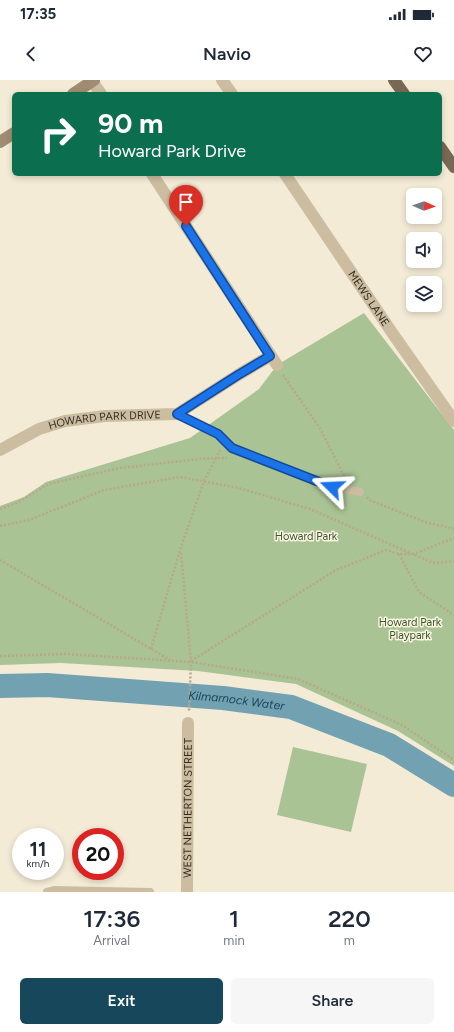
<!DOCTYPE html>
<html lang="en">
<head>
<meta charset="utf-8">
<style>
	:root { --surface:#fff; --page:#f6f6f7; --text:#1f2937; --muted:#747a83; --accent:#17475a }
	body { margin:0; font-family:Figtree,sans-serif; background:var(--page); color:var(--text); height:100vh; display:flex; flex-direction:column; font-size:15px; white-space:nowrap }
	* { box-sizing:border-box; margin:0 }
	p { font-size:13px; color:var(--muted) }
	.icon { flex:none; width:22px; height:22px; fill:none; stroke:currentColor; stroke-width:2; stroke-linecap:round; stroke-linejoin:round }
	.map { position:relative; height:812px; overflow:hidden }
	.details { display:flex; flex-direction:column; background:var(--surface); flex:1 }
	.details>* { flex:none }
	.top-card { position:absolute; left:12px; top:12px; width:430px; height:84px; border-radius:6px; box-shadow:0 2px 6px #0003; background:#0b6e4f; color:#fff; overflow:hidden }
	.needle { width:26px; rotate:92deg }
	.tools { position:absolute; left:406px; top:108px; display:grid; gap:8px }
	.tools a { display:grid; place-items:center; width:36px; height:36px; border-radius:6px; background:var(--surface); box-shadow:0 2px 6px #0003; font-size:20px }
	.speed { position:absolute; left:12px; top:748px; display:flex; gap:8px; font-size:20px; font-weight:700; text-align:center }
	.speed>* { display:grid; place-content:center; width:52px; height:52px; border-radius:50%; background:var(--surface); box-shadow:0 2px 6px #0003; line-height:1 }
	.speed small { font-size:10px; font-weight:400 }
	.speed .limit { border:6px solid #d22; background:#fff; color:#111 }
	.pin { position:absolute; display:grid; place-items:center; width:34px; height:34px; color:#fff; margin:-41px -17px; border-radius:50% 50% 50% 0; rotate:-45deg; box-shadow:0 0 4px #0007 }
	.pin .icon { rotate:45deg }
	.me { position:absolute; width:44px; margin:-22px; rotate:291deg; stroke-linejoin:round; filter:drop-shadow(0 0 3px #0008) }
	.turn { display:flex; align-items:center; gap:14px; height:84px; padding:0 20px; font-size:18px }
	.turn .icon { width:52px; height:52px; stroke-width:2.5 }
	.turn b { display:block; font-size:28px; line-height:34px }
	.eta { display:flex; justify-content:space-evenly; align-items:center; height:68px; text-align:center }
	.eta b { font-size:24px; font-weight:600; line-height:28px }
	.action { display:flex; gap:8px; margin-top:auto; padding:8px 20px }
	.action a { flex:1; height:46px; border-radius:6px; background:var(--accent); color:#fff; font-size:16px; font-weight:600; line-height:46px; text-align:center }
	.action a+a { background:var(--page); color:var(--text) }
	.status { display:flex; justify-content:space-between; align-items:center; height:28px; padding:0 20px; background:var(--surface); direction:ltr }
	.status svg { height:11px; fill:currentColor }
	header { display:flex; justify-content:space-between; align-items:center; height:52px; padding:0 20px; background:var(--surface); font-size:18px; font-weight:600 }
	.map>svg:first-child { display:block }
	.green { fill:#aac395 }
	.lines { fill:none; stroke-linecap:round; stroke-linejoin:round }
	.river { stroke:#72a2b2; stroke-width:24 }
	.path { stroke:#b7a88b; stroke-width:2.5; stroke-dasharray:2 2; stroke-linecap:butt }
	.lane { stroke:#ccbda1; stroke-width:8 }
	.street { stroke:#ccbda1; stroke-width:12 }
	.secondary { stroke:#9f8c72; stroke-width:12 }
	.primary { stroke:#796854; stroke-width:12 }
	.route-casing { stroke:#114b97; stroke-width:10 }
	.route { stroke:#1a73e8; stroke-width:7 }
	.labels { text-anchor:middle; stroke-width:3; stroke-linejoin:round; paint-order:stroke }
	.street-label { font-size:11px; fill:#352d24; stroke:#faf4e2 }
	.park-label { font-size:11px; fill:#3a5526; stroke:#faf4e2 }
	.water-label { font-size:12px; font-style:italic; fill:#17475a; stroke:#faf4e2 }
</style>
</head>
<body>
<div class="status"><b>17:35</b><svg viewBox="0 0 49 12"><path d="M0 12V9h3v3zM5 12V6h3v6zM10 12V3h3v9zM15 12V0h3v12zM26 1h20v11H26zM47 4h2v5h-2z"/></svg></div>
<header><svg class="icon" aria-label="back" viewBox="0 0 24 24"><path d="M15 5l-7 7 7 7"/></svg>Navio<svg class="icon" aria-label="heart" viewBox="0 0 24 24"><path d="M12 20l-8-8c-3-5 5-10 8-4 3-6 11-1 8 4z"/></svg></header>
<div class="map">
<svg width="454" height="812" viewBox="0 0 454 812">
	<rect width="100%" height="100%" fill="#f3ebd6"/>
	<g class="green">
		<path d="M364,233L454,350V686L398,651L296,604L198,591L61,583L0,585V426L24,417L46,402L190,358L259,309L277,285Z"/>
		<path d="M293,667L367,684L351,752L277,735Z"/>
	</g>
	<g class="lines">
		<path class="river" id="s1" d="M0,606L47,605L223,618L291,627L389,665L454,705"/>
		<g class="path">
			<path d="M283,295L321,350L346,400"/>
			<path d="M367,417L369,420L425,442L454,449"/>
			<path d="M0,429L17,423L48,404L120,388L199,379L216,378L220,370"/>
			<path d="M0,446L29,440L104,410L180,397L239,408L310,429L433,483L454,481"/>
			<path d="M181,473L191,582L189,631"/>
			<path d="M399,474L419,512L454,535"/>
			<path d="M0,480L170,580"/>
			<path d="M151,569L180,470L204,401L216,378H227"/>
			<path d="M0,576L66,574L191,582L298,599L402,645L454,680"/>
			<path d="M191,581L336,490L386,470L399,474H414L454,458"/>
		</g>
		<g class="lane">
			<path d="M177,334L219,354L232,368L332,407L360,412"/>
			<path d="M47,812L55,810L150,812"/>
		</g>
		<g class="street">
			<path d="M222,0L232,14"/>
			<path d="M92,1L101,14"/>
			<path d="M152,94L277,285"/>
			<path id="s2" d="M285,94L393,254L454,341"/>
			<path id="s3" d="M0,370L39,349L65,341L105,336L177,334L238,295L270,276"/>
			<path id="s4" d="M187,812L188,643"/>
		</g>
		<g class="secondary">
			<path d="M73,14L94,0"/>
			<path d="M0,62L14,53"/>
		</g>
		<g class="primary">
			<path d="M394,0L404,14"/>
			<path d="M440,67L454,87"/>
		</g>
	</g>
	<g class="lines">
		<defs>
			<path id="route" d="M186,146L270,276L238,295L177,334L218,354L232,368L332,407"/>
		</defs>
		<use href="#route" class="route-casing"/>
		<use href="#route" class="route"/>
	</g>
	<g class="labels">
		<g class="street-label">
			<text dy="4" stroke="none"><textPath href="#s2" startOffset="150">MEWS LANE</textPath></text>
			<text dy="4" stroke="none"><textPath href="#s3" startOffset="111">HOWARD PARK DRIVE</textPath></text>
			<text dy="4" stroke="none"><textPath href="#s4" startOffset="84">WEST NETHERTON STREET</textPath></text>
		</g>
		<g class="park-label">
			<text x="306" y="460">Howard Park</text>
			<text x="410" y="546">Howard Park<tspan x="410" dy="13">Playpark</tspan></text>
		</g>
		<g class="water-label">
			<text dy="4" stroke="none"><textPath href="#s1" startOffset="237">Kilmarnock Water</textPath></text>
		</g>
	</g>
</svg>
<div class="tools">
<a><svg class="needle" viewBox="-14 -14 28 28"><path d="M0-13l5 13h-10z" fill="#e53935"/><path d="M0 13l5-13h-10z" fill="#747a83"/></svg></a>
<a><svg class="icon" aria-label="sound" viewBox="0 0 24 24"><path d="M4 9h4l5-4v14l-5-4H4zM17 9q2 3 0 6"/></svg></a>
<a><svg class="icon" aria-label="layers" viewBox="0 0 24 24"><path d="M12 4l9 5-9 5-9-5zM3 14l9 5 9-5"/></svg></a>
</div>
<div class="speed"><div>11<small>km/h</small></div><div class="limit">20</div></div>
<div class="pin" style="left:186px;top:146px;background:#d93025"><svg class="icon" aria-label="arrive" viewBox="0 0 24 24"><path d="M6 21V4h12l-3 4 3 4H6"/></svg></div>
<svg class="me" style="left:332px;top:407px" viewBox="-20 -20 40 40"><path d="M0-17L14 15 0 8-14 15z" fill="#1a73e8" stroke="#fff" stroke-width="4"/></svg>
<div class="top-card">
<div class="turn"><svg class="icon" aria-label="right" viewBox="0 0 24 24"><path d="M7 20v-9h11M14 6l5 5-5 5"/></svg><div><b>90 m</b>Howard Park Drive</div></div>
</div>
</div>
<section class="details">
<div class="eta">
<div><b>17:36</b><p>Arrival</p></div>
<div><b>1</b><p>min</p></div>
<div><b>220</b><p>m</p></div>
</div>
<div class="action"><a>Exit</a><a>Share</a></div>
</section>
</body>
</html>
